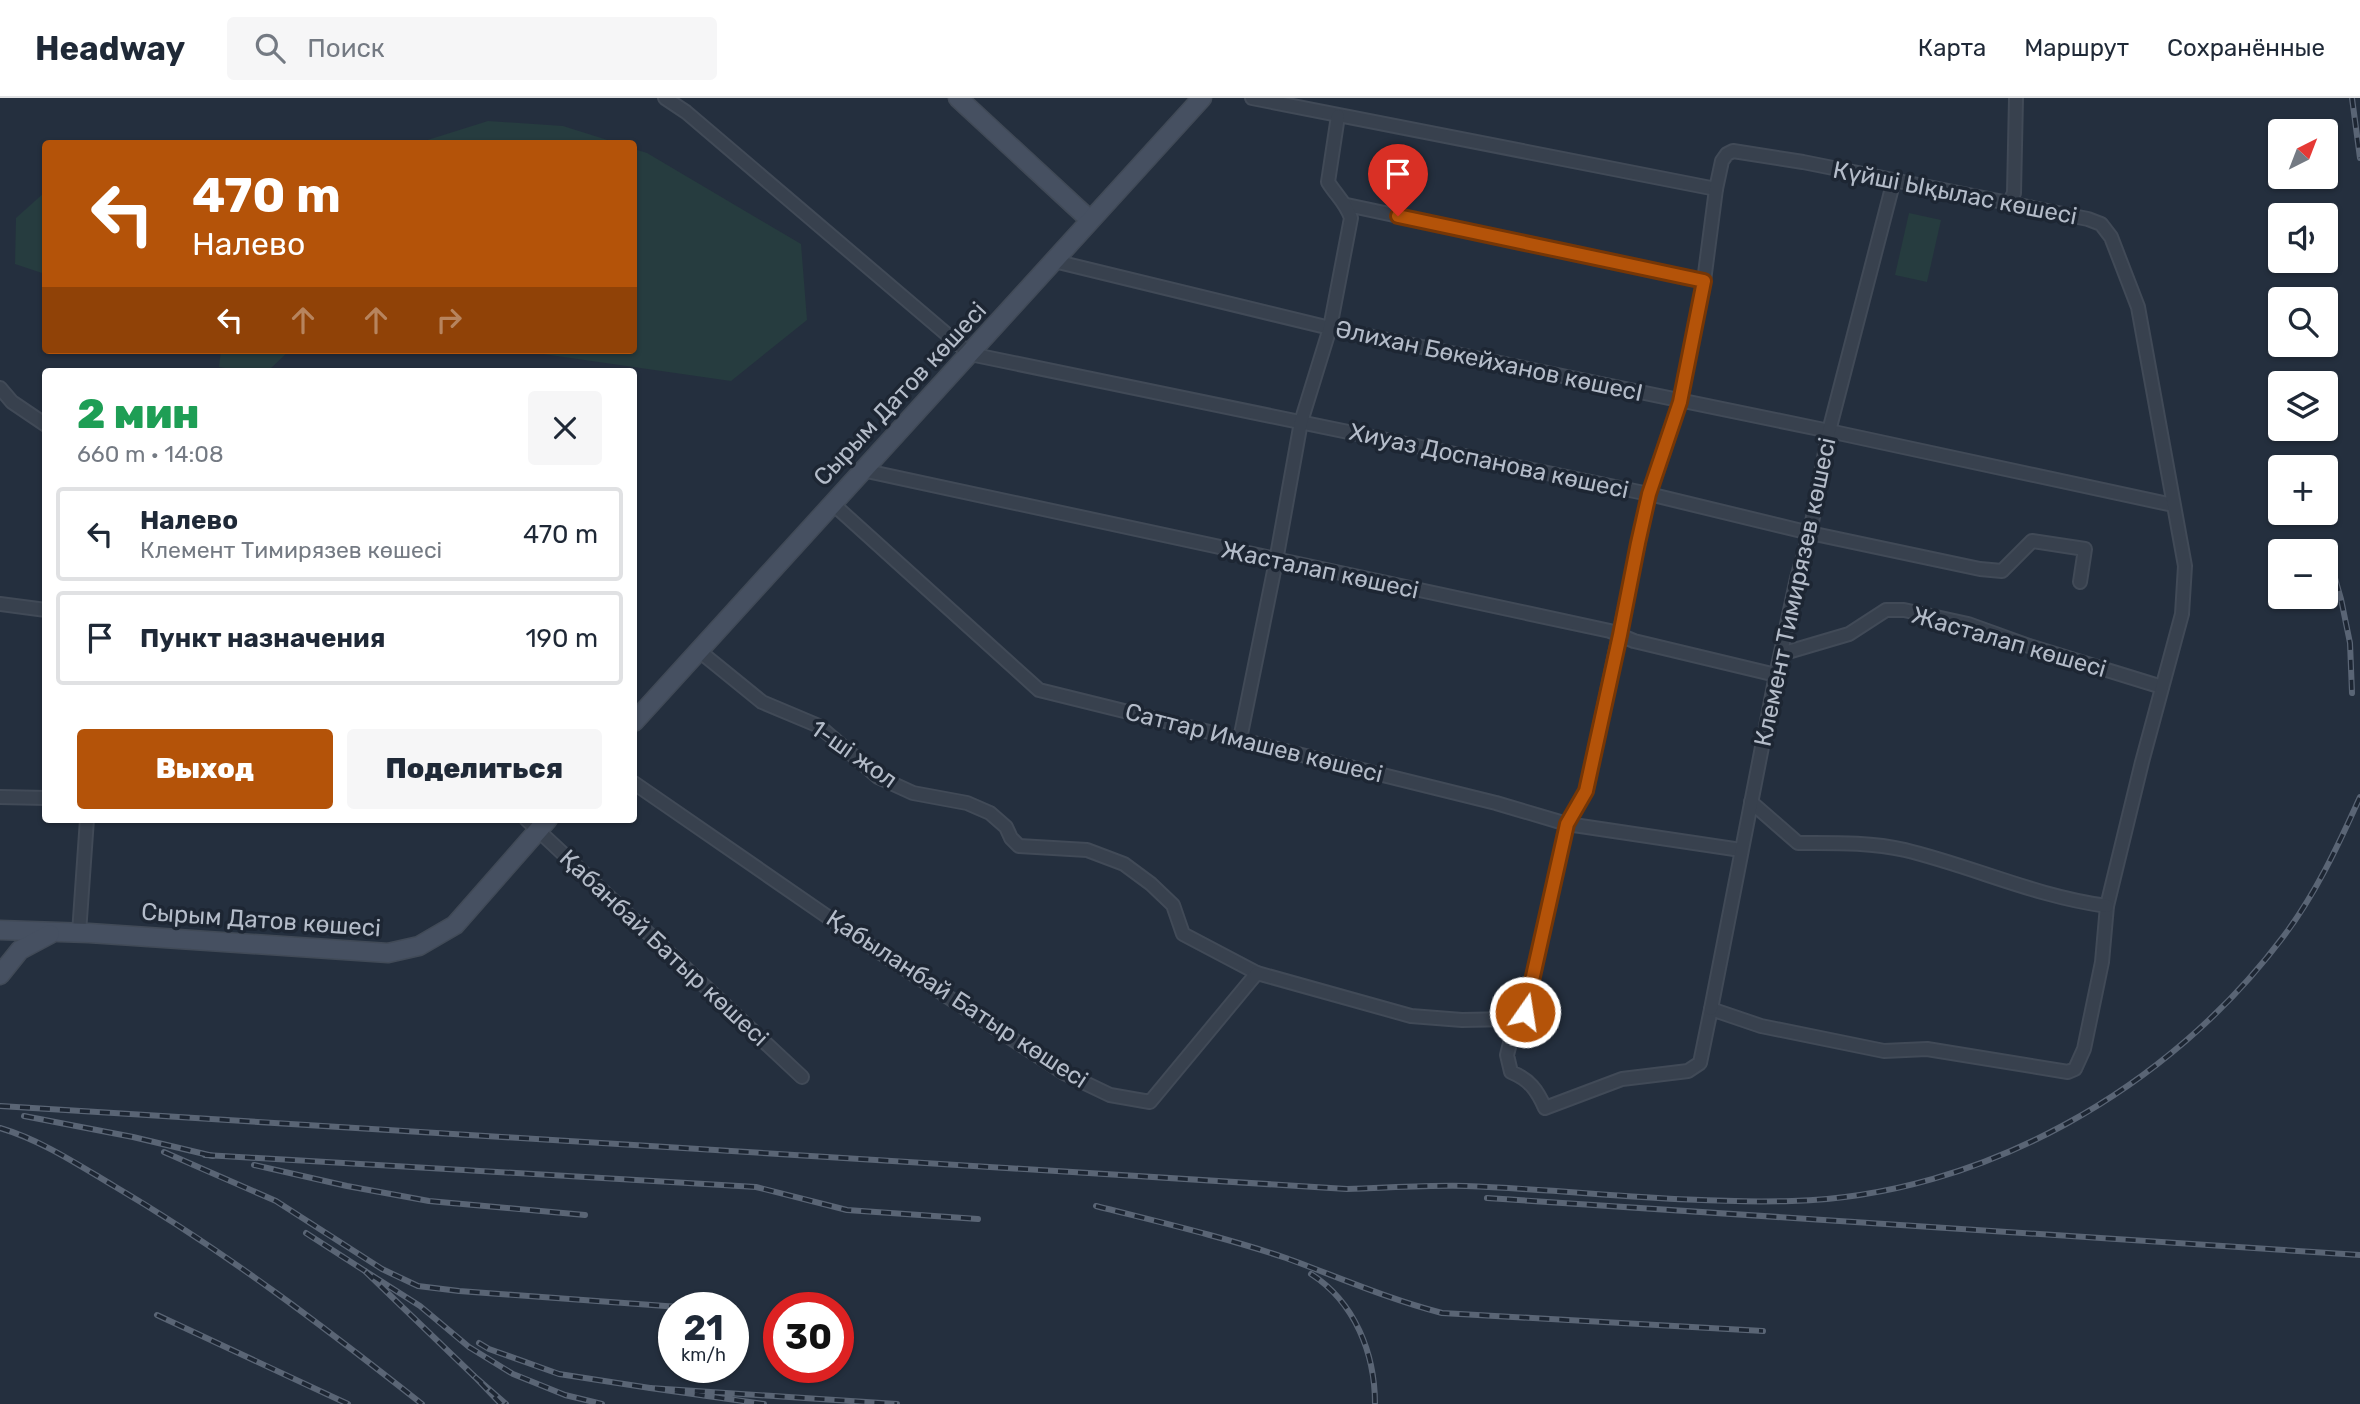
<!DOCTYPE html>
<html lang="ru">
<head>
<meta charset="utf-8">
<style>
	:root { --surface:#fff; --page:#f6f6f7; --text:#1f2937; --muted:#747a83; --line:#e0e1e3; --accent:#b45309 }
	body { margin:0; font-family:Rubik,sans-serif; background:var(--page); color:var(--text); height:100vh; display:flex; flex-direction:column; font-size:26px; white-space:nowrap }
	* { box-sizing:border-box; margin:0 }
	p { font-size:23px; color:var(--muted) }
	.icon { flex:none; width:38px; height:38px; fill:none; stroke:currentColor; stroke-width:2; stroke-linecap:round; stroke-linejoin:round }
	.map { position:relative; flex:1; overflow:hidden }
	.side { position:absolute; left:42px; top:270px; width:595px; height:455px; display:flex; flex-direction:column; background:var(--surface); border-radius:7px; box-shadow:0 2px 5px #0004 }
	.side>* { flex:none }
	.top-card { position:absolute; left:42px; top:42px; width:595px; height:214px; border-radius:7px; box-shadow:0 2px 5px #0004; background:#b45309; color:#fff; overflow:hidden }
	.needle { width:46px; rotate:42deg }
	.buttons { position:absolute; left:2268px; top:21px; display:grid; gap:14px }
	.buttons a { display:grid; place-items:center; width:70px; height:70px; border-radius:7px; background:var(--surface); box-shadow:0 2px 5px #0004; font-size:35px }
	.speed { position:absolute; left:658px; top:1194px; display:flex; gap:14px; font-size:35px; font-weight:700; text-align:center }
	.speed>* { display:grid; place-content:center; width:91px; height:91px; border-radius:50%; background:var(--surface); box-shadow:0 2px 5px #0004; line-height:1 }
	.speed small { font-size:18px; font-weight:400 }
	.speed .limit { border:10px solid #d22; background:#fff; color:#111 }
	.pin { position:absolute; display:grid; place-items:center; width:60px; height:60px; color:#fff; margin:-72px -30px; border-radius:50% 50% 50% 0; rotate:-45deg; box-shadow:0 0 7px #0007 }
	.pin .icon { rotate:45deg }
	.me { position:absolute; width:77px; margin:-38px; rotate:13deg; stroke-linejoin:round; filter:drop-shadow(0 0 5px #0008) }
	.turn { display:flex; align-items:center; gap:24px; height:147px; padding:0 35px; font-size:32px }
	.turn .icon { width:91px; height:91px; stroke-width:2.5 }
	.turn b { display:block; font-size:49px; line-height:60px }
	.lanes { display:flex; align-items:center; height:66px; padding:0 35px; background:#0003; justify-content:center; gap:35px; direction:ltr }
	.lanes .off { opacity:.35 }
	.round { display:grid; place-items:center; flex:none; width:74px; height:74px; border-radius:7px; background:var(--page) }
	.head { display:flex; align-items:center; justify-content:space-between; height:119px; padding:0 35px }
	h1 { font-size:42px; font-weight:800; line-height:52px; color:#1e9e55 }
	.primary-button { display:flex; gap:14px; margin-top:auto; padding:14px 35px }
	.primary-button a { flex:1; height:80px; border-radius:7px; background:var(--accent); color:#fff; font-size:28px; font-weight:800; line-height:80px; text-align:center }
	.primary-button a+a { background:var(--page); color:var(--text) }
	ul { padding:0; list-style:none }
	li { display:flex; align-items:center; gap:21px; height:94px; margin:0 14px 10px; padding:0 21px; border:4px solid var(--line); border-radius:7px }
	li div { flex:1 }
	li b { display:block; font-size:26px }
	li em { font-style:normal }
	header { display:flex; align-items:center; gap:42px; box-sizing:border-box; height:98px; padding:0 35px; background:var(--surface); border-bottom:2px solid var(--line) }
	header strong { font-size:33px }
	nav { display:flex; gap:38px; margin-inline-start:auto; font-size:24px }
	.search { width:490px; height:63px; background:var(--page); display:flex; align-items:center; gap:18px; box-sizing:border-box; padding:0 24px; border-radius:7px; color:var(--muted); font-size:26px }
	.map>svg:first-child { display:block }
	.green { fill:#263c3f }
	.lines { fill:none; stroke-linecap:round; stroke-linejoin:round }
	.street-casing { stroke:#414a57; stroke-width:16 }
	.secondary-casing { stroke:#414a57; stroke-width:21 }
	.street { stroke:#38414e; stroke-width:12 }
	.secondary { stroke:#465061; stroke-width:18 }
	.rail-casing { stroke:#5a6575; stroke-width:6 }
	.rail { stroke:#1d2633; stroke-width:3.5; stroke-dasharray:10; stroke-linecap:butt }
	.route-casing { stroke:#753606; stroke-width:18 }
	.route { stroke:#b45309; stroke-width:12 }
	.labels { text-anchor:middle; stroke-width:7; stroke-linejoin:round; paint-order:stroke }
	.street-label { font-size:24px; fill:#b4bcc9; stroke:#1d2633 }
</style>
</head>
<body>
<header>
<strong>Headway</strong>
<div class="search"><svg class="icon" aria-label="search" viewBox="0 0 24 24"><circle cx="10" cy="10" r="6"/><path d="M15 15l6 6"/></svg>Поиск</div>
<nav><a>Карта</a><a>Маршрут</a><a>Сохранённые</a></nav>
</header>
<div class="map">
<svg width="2360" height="1306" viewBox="0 0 2360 1306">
	<rect width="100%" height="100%" fill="#242f3e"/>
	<g class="green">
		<path d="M488,23L563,28L617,45H418Z"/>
		<path d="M634,51L647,55L801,146L807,222L731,283L515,252H634Z"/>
		<path d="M45,94V176L15,166L16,120Z"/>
		<path d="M1909,115L1941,122L1927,184L1895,177Z"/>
		<path d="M221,252H290L268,273H241L219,269Z"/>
	</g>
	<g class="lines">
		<defs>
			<g id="street">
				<path d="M665,0L686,14L970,256L1649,396L1810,435L1980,471L2002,473L2032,443L2085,451L2080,484"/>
				<path d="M1252,0L1716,91"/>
				<path d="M2009,105L2014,95L2016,0"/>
				<path d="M1347,107L1704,183"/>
				<path d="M1054,163L1330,230L1829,333L2173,407"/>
				<path d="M0,290L12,304L46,327"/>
				<path d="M862,372L1610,533L1634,543L1776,577"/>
				<path d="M832,405L1039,592L1496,705L1567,726L1741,752"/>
				<path d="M0,506L46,512"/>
				<path d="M698,552L762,604L819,628L878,679L913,695L967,705L990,715L1006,729L1011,740L1019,748L1087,752L1124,766L1151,786L1173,807L1183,836L1257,875"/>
				<path d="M1781,556L1849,536L1886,512H1904L1968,526L2029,548L2162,589"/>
				<path d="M1240,641L1276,463L1301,324L1330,230L1351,120C1346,105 1336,97 1328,84L1338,18"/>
				<path d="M634,685L867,846L1064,975L1110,997L1150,1004L1257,875L1411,918L1462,922L1511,921L1525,914L1511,941L1507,957L1511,974C1530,982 1537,992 1545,1010L1622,981L1688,973L1700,965L1711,911L1761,928L1884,953L1927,951L2068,974L2075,971L2084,951L2102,864L2107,808L2142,664L2182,516L2185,468L2138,209L2111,139L2101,126L2088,121L1803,64L1733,53L1727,56L1722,63L1716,91L1704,183L1680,304L1649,396L1586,693L1567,726L1525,914"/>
				<path d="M0,699L46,700"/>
				<path d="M1751,704L1798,745C1834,745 1870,744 1905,752C1975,769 2034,798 2107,808"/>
				<path d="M526,721L802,979"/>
				<path d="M79,835L87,721"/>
				<path d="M1711,911L1776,577L1797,480L1810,435L1829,333L1894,82"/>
			</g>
			<g id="secondary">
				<path d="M958,0L1090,122"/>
				<path d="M634,624L1202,0"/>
				<path d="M0,832L89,835L388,855L419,848L455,827L548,721"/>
				<path d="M0,877L20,852L50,836"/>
			</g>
		</defs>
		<use href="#street" class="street-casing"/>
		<use href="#secondary" class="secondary-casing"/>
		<use href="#street" class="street"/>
		<use href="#secondary" class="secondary"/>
		<defs>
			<g id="rail">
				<path d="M2352,0L2360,60"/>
				<path d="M2325,445L2341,501L2350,545L2352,595"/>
				<path d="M0,1008L1347,1091C1386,1090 1426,1087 1466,1088C1574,1092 1683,1106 1792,1103C1982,1098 2170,990 2283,839C2315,797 2338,748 2360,699"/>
				<path d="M24,1018L133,1039L213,1058"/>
				<path d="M0,1030C41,1042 77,1066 114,1088C223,1152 323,1228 422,1306"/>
				<path d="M164,1054L276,1103L382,1171L418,1188L459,1193L679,1209"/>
				<path d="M205,1057L756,1089L847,1112L978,1121"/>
				<path d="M254,1067L347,1088L429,1103L585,1117"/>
				<path d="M1487,1100L2360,1157"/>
				<path d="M1096,1108C1159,1124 1224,1139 1286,1160C1338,1179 1388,1201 1442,1215L1763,1233"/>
				<path d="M306,1135L365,1173"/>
				<path d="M1311,1176C1355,1204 1375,1256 1375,1306"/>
				<path d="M157,1217L348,1306"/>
				<path d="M479,1245L489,1251L559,1276L650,1290"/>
				<path d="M474,1278L365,1173L420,1208L469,1249L513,1276L565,1297L602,1306"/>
				<path d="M501,1306L474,1278L506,1306"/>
				<path d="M764,1306L650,1290L897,1306"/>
			</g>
		</defs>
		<use href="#rail" class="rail-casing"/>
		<use href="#rail" class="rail"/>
	</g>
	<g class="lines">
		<defs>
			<path id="route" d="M1398,118L1704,183L1680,304L1649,396L1638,445L1620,537L1586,693L1567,726L1525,914"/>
		</defs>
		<use href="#route" class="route-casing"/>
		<use href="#route" class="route"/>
	</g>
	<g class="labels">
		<g class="street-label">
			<text transform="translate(1955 95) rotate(11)" y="8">Күйші Ықылас көшесі</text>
			<text transform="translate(1489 263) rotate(12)" y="8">Әлихан Бөкейханов көшесI</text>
			<text transform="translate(900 296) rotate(-47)" y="8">Сырым Датов көшесі</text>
			<text transform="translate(1489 363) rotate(12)" y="8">Хиуаз Доспанова көшесі</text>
			<text transform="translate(1320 472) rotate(12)" y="8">Жасталап көшесі</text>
			<text transform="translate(1795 494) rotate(-78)" y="8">Клемент Тимирязев көшесі</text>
			<text transform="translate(2009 544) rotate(16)" y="8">Жасталап көшесі</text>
			<text transform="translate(1254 645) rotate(14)" y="8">Саттар Имашев көшесі</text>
			<text transform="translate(854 656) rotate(35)" y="8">1-ші жол</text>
			<text transform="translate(261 822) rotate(4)" y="8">Сырым Датов көшесі</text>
			<text transform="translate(664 850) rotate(43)" y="8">Қабанбай Батыр көшесі</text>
			<text transform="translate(957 901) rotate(33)" y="8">Қабыланбай Батыр көшесі</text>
		</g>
	</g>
</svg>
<div class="buttons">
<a><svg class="needle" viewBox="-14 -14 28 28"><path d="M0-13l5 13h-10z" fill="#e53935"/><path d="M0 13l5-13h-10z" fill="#747a83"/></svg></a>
<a><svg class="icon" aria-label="sound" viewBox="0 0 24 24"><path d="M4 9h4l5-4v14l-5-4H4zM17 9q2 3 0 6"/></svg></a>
<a><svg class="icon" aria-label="search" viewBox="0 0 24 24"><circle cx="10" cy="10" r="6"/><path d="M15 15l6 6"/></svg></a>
<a><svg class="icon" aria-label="layers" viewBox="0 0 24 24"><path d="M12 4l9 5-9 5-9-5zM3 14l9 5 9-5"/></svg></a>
<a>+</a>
<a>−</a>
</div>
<div class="speed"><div>21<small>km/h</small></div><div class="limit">30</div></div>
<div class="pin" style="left:1398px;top:118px;background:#d93025"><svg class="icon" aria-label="arrive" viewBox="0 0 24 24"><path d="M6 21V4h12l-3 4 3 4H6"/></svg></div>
<svg class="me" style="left:1525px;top:914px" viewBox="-20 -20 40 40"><circle r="17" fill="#b45309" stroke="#fff" stroke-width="3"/><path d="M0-11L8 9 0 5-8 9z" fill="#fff"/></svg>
<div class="top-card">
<div class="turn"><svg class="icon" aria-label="left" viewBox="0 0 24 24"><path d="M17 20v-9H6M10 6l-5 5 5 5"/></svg><div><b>470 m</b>Налево</div></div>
<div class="lanes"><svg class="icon" aria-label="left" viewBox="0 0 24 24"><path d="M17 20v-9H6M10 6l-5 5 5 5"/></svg><svg class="icon off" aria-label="ahead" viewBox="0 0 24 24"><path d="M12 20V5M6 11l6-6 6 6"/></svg><svg class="icon off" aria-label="ahead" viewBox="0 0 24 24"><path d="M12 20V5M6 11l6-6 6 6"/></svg><svg class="icon off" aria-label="right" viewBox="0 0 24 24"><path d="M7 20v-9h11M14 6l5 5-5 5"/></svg></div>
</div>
<section class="side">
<div class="head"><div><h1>2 мин</h1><p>660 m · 14:08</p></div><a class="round"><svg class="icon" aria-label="close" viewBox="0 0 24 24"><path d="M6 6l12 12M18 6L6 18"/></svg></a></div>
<ul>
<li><svg class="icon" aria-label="left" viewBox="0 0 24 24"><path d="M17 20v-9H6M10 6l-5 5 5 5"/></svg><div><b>Налево</b><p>Клемент Тимирязев көшесі</p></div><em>470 m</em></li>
<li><svg class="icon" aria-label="arrive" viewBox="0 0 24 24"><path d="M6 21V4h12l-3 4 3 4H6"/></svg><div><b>Пункт назначения</b></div><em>190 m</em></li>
</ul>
<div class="primary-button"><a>Выход</a><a>Поделиться</a></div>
</section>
</div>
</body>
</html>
